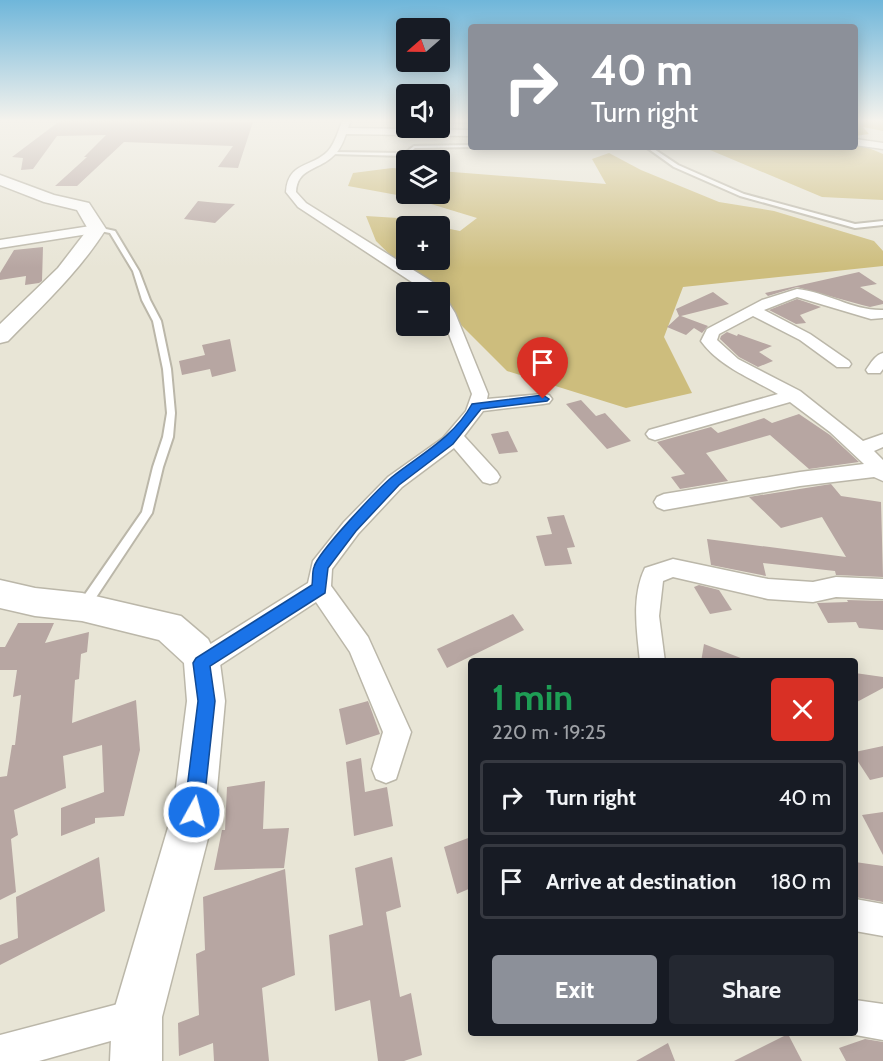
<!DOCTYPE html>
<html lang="en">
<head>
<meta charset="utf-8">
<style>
	:root { --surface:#171b24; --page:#242831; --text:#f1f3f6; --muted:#9ea1a6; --line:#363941; --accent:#8c9099 }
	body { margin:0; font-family:Cabin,sans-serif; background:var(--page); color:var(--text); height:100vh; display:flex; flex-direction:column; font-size:22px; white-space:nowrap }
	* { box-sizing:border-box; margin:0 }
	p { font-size:20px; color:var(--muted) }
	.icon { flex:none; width:33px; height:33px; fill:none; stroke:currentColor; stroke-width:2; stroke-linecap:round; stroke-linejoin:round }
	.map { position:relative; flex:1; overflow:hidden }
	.details { position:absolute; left:468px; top:658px; width:390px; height:378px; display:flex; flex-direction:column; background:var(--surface); border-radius:6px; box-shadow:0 3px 15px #0003 }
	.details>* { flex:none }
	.top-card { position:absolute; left:468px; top:24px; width:390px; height:126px; border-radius:6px; box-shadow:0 3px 15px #0003; background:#8c9099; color:#fff; overflow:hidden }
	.needle { width:39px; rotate:250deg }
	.buttons { position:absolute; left:396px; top:18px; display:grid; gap:12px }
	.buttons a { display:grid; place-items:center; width:54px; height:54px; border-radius:6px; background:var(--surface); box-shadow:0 3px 15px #0003; font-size:30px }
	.pin { position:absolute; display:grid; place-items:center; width:51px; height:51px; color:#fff; margin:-62px -26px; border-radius:50% 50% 50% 0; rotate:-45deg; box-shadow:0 0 6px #0007 }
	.pin .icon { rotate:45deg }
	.me { position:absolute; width:66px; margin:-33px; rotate:7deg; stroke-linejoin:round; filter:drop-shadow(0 0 4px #0008) }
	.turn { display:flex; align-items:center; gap:21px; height:126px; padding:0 24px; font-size:27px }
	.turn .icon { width:78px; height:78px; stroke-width:2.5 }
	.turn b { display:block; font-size:42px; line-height:51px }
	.round { display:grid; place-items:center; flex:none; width:63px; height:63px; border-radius:6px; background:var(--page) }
	.headline { display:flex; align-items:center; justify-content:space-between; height:102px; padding:0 24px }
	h1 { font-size:36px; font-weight:700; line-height:45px; color:#1e9e55 }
	.primary-button { display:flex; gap:12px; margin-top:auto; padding:12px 24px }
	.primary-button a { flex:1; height:69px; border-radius:6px; background:var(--accent); color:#fff; font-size:24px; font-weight:700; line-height:69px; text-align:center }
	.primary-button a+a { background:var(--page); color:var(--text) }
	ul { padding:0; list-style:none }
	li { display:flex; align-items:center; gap:18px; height:75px; margin:0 12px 9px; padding:0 12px; border:3px solid var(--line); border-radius:6px }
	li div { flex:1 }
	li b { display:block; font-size:22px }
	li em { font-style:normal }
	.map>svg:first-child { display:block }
	.green { fill:#cdbd7d }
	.building { fill:#b7a6a2 }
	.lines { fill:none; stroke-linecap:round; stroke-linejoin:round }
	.service-casing { stroke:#bbb7a9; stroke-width:4 }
	.minor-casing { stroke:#bbb7a9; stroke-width:3 }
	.secondary-casing { stroke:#bbb7a9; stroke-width:3 }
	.service { fill:#fff; fill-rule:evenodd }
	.minor { fill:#fff; fill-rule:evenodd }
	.secondary { fill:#fff; fill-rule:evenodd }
	.route { fill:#1a73e8; stroke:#114b97; stroke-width:1.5 }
</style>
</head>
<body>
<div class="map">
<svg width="883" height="1061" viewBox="0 0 883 1061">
	<rect width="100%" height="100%" fill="#e8e5d6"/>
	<g class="green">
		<path d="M855,120H883V131L863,127L869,134L855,136Z"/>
		<path d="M855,142L883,154V200L822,197L703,147H855Z"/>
		<path d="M609,153L641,170L719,202L774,211L874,241L883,251V266L683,287L664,337L692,393L626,408L507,371L440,304V292H428L376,241L366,216L398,218L438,226H406V260H440V227L460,231L477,218L408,197L348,186L353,173L392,168L406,169V194H440V171L606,184L592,159Z"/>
	</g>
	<g class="building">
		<path d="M61,120L195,121L194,122H253L238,168L218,167L233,146L124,142L77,186H55L87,157H84L106,135L57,136L33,169L21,170L23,158L12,157Z"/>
		<path d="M198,201L218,203L235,204L215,223L184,219Z"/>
		<path d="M43,247L42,281L39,283L25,285L26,276L0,280V273L14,250Z"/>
		<path d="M859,272L877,284L860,287L883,301V304L870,307L862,305L797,287L768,296L765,293Z"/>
		<path d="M713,292L729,304L681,316L708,326L702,333L694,328L686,335L667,327L679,316L676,309Z"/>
		<path d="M797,299L821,307L800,315L806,323L796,324L769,310Z"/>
		<path d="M727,332L737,336L738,334L772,346L759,352L773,361L758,367L739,357L720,339L721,336Z"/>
		<path d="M230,339L236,371L212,377L210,369L182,375L179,361L205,355L202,345Z"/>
		<path d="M581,400L596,416L605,413L631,441L607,449L566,404Z"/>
		<path d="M799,414L830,435L859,462L809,469L770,435L706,453L728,481L680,489L671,477L685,474L657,442L711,427L718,433L764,418L772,423Z"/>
		<path d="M508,431L518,452L499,454L491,434Z"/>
		<path d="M831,484L841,496L881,502L883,577L836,575L835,571L763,563L766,576L711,565L707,539L846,557L822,517L781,528L749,497Z"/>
		<path d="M564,515L575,547L567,548L572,564L545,566L536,536L552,534L547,517Z"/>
		<path d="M699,585L719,590L732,610L710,614L694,587Z"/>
		<path d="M847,600L883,601V630L859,628L856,622L828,623L817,603L848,602Z"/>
		<path d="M513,614L524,630L447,668L437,649Z"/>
		<path d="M18,623H54L45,643L89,632L87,652L81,654L79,679L75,680L72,723L136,700L140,750L124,816L95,818V823L61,836V808L104,792L102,745L63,756L66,788L14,810L18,835L11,839L16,892L0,900V777L7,776L12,745H15L21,695L13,697L17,670H0V647H5Z"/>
		<path d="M704,644L746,660V662H701Z"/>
		<path d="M855,673L883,677V688L855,703Z"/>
		<path d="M368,701L380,734L346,745L339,709Z"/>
		<path d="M883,746V777L870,780L855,757V752Z"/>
		<path d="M361,758L365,792L387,787L393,826L354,836L346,762Z"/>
		<path d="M265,781L263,829L289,828L284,868L214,870L222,830H225L227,787Z"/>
		<path d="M883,812V855L862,815Z"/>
		<path d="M471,837V888L457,894L444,847Z"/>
		<path d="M99,857L105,911L0,965V945L18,938L16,897Z"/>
		<path d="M392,857L401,907L386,912L400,997L411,993L422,1055L404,1061H378L370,1000L335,1011L329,935L363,925L355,868Z"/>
		<path d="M855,862L883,866V902L855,897Z"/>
		<path d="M285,869L295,975L262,988L269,1061H214L213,1043L179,1056L178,1023L199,1015L196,954L205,950L203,897Z"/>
		<path d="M788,1034L802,1061H734Z"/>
		<path d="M865,1039L883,1042V1061H846L839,1048Z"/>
		<path d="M668,1043L675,1061H636Z"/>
	</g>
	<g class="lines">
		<defs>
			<g id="service">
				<path d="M440,120H471V122L442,121Z"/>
				<path d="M471,145V147H473L415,148L406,156L332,154L330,153L332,152L405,153L414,146Z"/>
				<path d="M494,147H552L550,148H496Z"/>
				<path d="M646,147H651L678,165L744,194L855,224L883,221V225L855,228L740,196L674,167Z"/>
				<path d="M97,227L115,231L139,271L150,300L161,321L171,369L175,413L173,437L163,467L152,513L87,611L83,612L79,611L77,607L79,603L142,512L153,467L163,437L167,413L163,369L153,321L142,300L133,271L110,233L95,230V228Z"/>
			</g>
			<g id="minor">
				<path d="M343,120H351L348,128L471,130V136L346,134C343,143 339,152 331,158C317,170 297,169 296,192L306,203L434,283L441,292L440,294L427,292L298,207L286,192C288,161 312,168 328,151C336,142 338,130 343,120Z"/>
				<path d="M855,139L883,143V149L855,145Z"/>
				<path d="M97,225L101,226V232L0,248V240Z"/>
				<path d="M797,289C827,292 853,311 883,310V318L871,319L797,297L764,310L810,334L849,361L851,364L849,367H837L800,340L753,316L719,334L717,340L738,359L800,391L863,441L883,434V447L874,451L883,460V481L874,477L800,486L664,510L657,507L654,502L657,497L664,494L800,472L864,464L830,432L790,402L655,440L649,438L646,434L649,430L778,394C751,378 720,367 701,341L707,329L762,300Z"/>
				<path d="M440,296L445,297L455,313L488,394L487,399L543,394L549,395L552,399L549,403L543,404L483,411L464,436L497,472L500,477L497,482L490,484L483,482L454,448L402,487L358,534L332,569L331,586L368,637L411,732L396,779L386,783L376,779L372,769L383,732L350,652L316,602L211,671L202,675L193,671L190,663L193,655L308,583L313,561L344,522L388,477L443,438L466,411L472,394L440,311Z"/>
				<path d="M883,353V369L880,373H868L866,370C871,363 875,355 883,353Z"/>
				<path d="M673,559L768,579L813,582L836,577L883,579V599L836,597L813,602L768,599L673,577L663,581L659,616L665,662H640C637,631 631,597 645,568Z"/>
				<path d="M855,899L883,904V936L855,931Z"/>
				<path d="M137,999L150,1004L155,1017L150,1030L39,1061H0V1035Z"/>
				<path d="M855,1000L883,1004V1040L850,1034H855Z"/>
			</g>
			<g id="secondary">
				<path d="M0,175L54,195L89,203L106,229C79,272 43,305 8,341L0,343V324L58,268L88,229L77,210L44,202L0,185Z"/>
				<path d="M0,580L35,588L82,593L181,616L208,639L220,663L225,701L215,811L162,1017V1061H110L112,1017L173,811L187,701L184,663L159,640L82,621L35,616L0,608Z"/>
			</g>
		</defs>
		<use href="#service" class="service-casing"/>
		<use href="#minor" class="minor-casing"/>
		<use href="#secondary" class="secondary-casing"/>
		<use href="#service" class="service"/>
		<use href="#minor" class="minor"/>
		<use href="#secondary" class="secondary"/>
	</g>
	<linearGradient id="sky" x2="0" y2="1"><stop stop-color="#6fb6da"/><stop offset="0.45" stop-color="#f5f3ed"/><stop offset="1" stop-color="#f5f3ed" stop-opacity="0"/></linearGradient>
	<rect width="883" height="268" fill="url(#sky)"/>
	<path class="route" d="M543,395L549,399L547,401L481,409L453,444L399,485L356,531L328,568L325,593L210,666L215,701L203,812L200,818L194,821L187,818L184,812L198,701L193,663L196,658L312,585C313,579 312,572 314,567C318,552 378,489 392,477C421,454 454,437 472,404Z"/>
</svg>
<div class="buttons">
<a><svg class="needle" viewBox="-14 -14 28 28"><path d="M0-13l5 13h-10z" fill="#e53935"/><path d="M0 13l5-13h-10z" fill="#9ea1a6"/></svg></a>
<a><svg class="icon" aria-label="sound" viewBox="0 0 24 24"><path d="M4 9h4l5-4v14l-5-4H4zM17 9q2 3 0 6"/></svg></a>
<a><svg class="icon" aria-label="layers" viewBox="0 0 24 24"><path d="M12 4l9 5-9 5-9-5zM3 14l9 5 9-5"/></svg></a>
<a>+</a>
<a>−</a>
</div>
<div class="pin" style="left:543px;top:399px;background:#d93025"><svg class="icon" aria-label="arrive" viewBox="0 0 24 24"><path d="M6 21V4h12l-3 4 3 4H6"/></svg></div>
<svg class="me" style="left:194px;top:812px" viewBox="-20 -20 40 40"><circle r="17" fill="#1a73e8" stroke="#fff" stroke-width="3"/><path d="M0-11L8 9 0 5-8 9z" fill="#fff"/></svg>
<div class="top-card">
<div class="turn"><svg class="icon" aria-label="right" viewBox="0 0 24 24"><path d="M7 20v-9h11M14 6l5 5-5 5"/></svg><div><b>40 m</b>Turn right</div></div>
</div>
<section class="details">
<div class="headline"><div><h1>1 min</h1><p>220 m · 19:25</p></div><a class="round" style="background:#d93025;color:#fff"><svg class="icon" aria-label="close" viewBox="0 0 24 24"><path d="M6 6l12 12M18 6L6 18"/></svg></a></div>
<ul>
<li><svg class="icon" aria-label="right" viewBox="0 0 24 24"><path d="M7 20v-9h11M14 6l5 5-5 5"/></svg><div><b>Turn right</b></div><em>40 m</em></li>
<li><svg class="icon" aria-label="arrive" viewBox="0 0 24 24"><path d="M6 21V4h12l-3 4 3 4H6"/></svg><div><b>Arrive at destination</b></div><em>180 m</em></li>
</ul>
<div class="primary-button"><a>Exit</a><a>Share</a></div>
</section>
</div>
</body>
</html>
